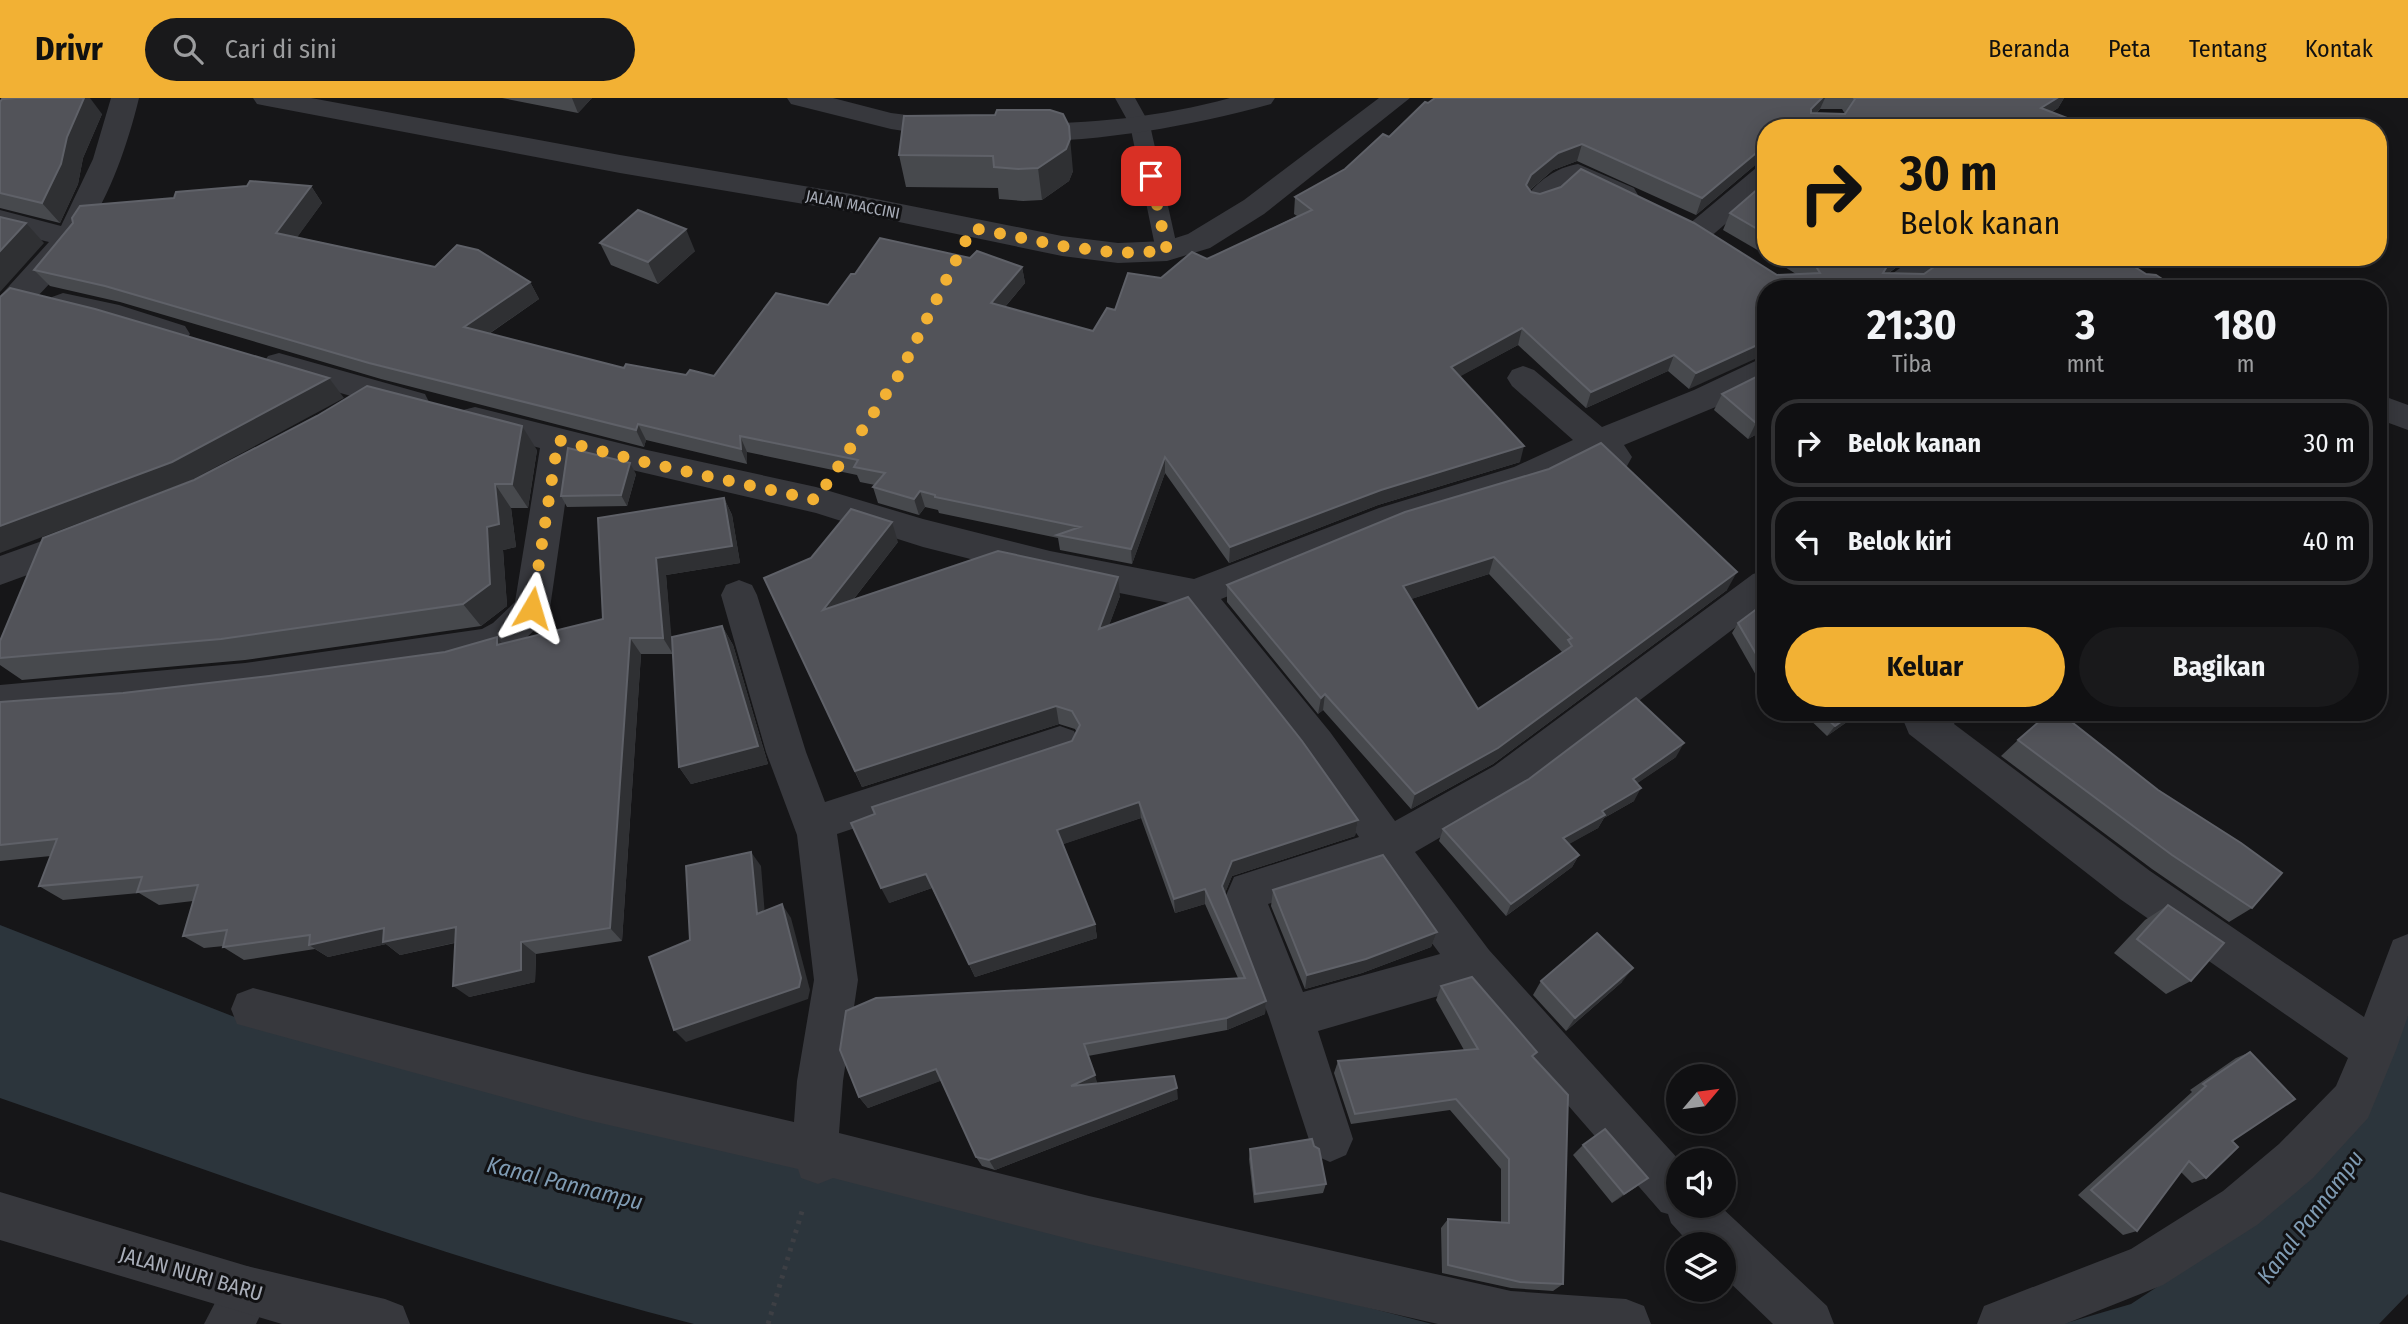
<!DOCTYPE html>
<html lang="id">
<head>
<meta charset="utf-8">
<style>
	:root { --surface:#101012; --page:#19191b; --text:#f1f3f6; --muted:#9c9d9f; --line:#303032; --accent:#f2b134 }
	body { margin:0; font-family:"Fira Sans Condensed",sans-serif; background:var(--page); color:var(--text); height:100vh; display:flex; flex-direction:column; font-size:26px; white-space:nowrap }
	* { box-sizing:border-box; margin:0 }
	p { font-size:23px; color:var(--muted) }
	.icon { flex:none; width:38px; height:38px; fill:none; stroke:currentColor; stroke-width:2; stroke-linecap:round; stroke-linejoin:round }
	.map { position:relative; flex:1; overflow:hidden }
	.details { position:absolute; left:1757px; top:182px; width:630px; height:441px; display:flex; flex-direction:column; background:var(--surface); border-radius:28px; box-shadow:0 4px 18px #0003,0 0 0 2px var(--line) }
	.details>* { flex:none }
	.banner { position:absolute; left:1757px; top:21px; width:630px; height:147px; border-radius:28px; box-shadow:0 4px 18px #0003,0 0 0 2px var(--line); background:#f2b134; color:#111; overflow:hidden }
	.needle { width:46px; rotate:61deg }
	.tools { position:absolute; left:1666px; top:966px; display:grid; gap:14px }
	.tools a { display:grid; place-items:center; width:70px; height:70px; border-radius:50%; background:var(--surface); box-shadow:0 4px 18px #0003,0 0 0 2px var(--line); font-size:35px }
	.pin { position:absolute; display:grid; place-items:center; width:60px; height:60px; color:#fff; margin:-30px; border-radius:14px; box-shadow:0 4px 10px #0006 }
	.me { position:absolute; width:77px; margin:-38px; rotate:7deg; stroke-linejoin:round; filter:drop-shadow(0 0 5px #0008) }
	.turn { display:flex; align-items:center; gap:24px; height:147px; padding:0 28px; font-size:32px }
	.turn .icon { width:91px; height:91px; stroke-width:2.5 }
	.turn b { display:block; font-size:49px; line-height:60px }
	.eta { display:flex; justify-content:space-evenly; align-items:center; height:119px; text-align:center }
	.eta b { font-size:42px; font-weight:700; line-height:49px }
	.cta { display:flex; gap:14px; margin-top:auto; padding:14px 28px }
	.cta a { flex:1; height:80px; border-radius:42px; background:var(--accent); color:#111; font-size:28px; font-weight:700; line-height:80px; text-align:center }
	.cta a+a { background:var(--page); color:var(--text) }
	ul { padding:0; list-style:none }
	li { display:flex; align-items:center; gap:21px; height:88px; margin:0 14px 10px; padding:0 14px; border:4px solid var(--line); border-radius:28px }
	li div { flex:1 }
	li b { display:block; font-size:26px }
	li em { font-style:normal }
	header { display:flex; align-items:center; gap:42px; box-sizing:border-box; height:98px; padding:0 35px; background:var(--accent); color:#111 }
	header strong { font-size:33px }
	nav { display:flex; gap:38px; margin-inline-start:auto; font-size:24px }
	.search { width:490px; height:63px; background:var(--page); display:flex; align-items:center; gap:18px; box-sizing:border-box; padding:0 24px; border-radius:38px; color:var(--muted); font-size:26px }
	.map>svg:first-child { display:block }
	.water { fill:#2c353c }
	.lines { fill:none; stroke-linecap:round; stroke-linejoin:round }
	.path { stroke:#3d3f44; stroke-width:5; stroke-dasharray:3.5 6; stroke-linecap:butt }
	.service { fill:#37383d; fill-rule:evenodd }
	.minor { fill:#37383d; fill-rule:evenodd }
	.tertiary { fill:#37383d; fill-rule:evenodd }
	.wall { fill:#47494d; fill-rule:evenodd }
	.shaded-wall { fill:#2f3033 }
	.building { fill:#525359; stroke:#5f6168; stroke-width:2; fill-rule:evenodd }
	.route { stroke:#f2b134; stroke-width:12; stroke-dasharray:0 21.6 }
	.labels { text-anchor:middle; stroke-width:6; stroke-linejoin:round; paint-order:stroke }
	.far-street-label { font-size:16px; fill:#a8adb8; stroke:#111113 }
	.near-street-label { font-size:21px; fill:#a8adb8; stroke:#111113 }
	.near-water-label { font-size:23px; font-style:italic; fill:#7f9bb3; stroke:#111113 }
</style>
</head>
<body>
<header>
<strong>Drivr</strong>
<div class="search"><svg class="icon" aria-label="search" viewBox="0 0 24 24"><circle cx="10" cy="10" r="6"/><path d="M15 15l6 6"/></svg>Cari di sini</div>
<nav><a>Beranda</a><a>Peta</a><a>Tentang</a><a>Kontak</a></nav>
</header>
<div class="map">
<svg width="2408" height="1226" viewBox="0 0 2408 1226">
	<rect width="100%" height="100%" fill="#161618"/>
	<g class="water">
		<path d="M0,827L278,936L846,1074L1432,1226H694C458,1166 229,1079 0,1000Z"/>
		<path d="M2408,918V1196L2379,1226H2063L2131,1206L2232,1140Z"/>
	</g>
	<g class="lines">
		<path class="path" d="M768,1226L803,1110"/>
		<path class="service" d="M1115,0H1135L1150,27L1178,153L1175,158L1167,160L1159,158L1156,153L1130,27Z"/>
		<g class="minor">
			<path d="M111,0H139C127,49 111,94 84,137L86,140C73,161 24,219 0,226V198L49,144L0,132V112L61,128L93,61Z"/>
			<path d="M253,0H311L620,57L846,95L1062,138L1118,145L1166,143L1188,136L1244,102L1379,0H1410L1264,116L1210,150L1167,163L1118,165L1062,158L846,113L620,75L267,8L257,6Z"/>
			<path d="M787,0H833L891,15L955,23L965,26L969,32L965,38L955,41L891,31L791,6Z"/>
			<path d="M1230,0H1275L1271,6C1187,29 1105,43 1018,44L1008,41L1004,35L1008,29L1018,26C1090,26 1161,19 1230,0Z"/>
			<path d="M1578,66L1634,90L1638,97L1634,104L1624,106L1614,104L1576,85C1561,98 1550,114 1529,109L1524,102C1536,84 1557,69 1578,66Z"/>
			<path d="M1766,67V91L1709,140L1699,143L1689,140L1684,133L1689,126L1756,70Z"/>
			<path d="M1915,159H1951L1947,166L1913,191H1877L1881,184Z"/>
			<path d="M63,195L119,207L185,228L190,236L185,244L174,247L115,228L52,213L48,206L52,199Z"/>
			<path d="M279,255L425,296L429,304L425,312L413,316L268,274L263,266L268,258Z"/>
			<path d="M1766,258V283L1718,308L1624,347L1632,359L1627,368C1613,372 1606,370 1595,361L1537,388L1401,429L1221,501L1330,634L1395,723L1494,668L1753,476L1766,472V506L1522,692L1415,754L1489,852L1679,1062L1678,1108H1720L1827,1208L1834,1226H1773L1724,1179V1146H1690L1671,1125L1668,1116L1661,1114L1466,890L1318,933L1353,1041L1346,1057L1330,1064L1314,1057L1269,919L1224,802L1234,779L1359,739L1302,658L1184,508L1050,481L923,449L816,415L572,358L550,510C540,529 521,548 501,556C469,569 416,572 381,578C254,597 127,611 0,619V587L245,565L482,531L493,525L515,504L540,350L463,330L458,321L463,312L475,309L647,352L816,389L923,421L1050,453L1194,481L1379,410L1514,369L1573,342L1512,288L1507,280L1512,272L1523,268L1534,272L1602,329L1694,292ZM1380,770L1394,794L1440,856L1303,894L1268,806Z"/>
			<path d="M2378,296L2408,307V332L2378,321Z"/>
			<path d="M84,428L96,432L102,442L96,452L0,487V458Z"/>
			<path d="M739,482L752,487L757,497L806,654L825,704L1060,628L1074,633L1080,645L1074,657L837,736L858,882L843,983L839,1035L1089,1098L1511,1193L1626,1201L1644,1208L1651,1226H1438L1089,1146L833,1080L818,1086L801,1080L798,1071L583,1021L237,926L231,911L237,896L253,890L583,975L794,1024L797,983L814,882L797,737L766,654L721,497L726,487Z"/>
			<path d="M1908,614H1960L1954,626L2150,773L2364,919L2393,842L2408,836V918L2396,952L2368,1020L2313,1080L2257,1127L2163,1187L2065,1226H1977L1984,1208L2131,1151L2223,1093L2279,1046L2336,988L2348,960L2120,801L1909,636L1904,624Z"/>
			<path d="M247,1168L264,1176L272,1193L256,1226H204L230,1176Z"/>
		</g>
		<path class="tertiary" d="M0,1094L247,1168L385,1201L403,1208L410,1226H282L0,1142Z"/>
	</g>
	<g class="wall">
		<path d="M502,0H592L578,15Z"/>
		<path d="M1435,0H2064L2058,10L2052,14L2085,27L2083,30H1766L1754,68L1696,117L1577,63L1553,72L1530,92L1531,94L1777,177L1796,176L1769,159H1910L1889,175L1924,176L2119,159L1766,191L1689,291L1668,273L1586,310L1518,247L1460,278L1520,364L1378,407L1229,465L1165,375L1132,466L1060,452L1058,440L939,415L938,412L925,409L919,417L878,405L873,389L875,387L860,384L857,377L747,354V366L646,342L644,349L381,281L120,204L50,188L34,172L311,88L322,105L297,139L435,169L530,184L539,201L489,236L624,270L686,277L714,278L828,207L855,176L970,160L1022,169L1025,185L1005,209L1093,233L1115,212L1161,180L1207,161L1297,118L1294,116L1295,99L1345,71L1389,39ZM1820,11H1842L1845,16L1817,15Z"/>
		<path d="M0,4L102,16L83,60L78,86L60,125L0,110Z"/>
		<path d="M995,17L1073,73L1069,83L1042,102L1023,103L999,101L998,90L906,89L899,57Z"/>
		<path d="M1766,84V157L1723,132L1730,115Z"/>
		<path d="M600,145L695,153L658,186L611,167Z"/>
		<path d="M1766,274V342L1757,336L1748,341L1714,312L1722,296Z"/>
		<path d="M537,352L528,410H511L516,449L503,452L507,508L481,528L245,562L22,582L0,567V543Z"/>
		<path d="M636,376L627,408L567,409L561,398Z"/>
		<path d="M724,400L732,417L740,465L666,477L672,555L722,528L733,547L768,666L691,686L679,669L673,556H641L622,843L536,856L535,884L469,899L455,845L400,857L386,846L328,859L315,851L244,862L223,849L224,848L204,850L183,838L193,803L159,807L139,795L63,802L39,788L51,758L0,763V604L123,595L269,578L445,554L497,539L502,546L603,521Z"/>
		<path d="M1405,414L1727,492L1493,666L1411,711L1323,612L1318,616L1227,504V487ZM1489,476L1562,554L1478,611L1411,501Z"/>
		<path d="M898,444L853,502L1120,498L1109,527L1358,722L1355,738L1232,778L1225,795L1266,903L1265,916L1227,932L1088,958L1097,985L1178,1001L995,1072L982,1068L976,1059L942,982L868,1010L859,999L1238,880L1205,806L1175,815L1141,720L1063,746L1095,826L1097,840L975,879L932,790L889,805L1072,643L1076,633L1075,631L1059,626L862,689L764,480Z"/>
		<path d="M1766,508V591L1761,586L1732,535L1738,525Z"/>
		<path d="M1802,614H1861L1827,638Z"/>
		<path d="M2018,642L2158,692L2252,810L2229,824L2152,771L2001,658Z"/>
		<path d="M1676,659L1637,685L1634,703L1604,720L1598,730L1568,746L1579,757L1572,769L1506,818L1439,743L1443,731Z"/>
		<path d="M1273,792L1437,834L1431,849L1362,875L1305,891L1271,808Z"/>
		<path d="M2168,807L2191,883L2166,896L2114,855L2145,822Z"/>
		<path d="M1541,883L1622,884L1566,933L1533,897Z"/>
		<path d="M1441,888L1533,959L1563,1186L1553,1193L1511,1190L1442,1175L1441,1130L1448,1121L1501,1124V1071L1450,1012L1351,1026L1334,975L1338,963L1464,952L1436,902Z"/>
		<path d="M2250,954L2232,1043L2206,1080L2192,1085L2181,1074L2137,1133L2123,1137L2078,1097L2192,994L2190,992L2236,960Z"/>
		<path d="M1583,1047L1636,1089L1612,1105L1573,1057Z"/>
		<path d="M1250,1051L1326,1086L1323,1095L1254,1105L1249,1061Z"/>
	</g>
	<g class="shaded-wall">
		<path d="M84,0H90L102,16L83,60L78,86L60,125L42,105L67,39Z"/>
		<path d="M572,0H592L578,15Z"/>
		<path d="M1822,0H1825L1820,11L1804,28L1811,11Z"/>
		<path d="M2057,0H2064L2058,10L2031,27L2041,10Z"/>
		<path d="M1069,28L1073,73L1069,83L1042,102L1038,70Z"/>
		<path d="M1582,46L1577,63L1553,72L1527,94L1526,87L1531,77L1558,55Z"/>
		<path d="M1766,50V65L1754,68L1696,117L1702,100L1761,51Z"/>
		<path d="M311,88L322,105L288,152L276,135Z"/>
		<path d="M26,125L44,145L0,194V153Z"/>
		<path d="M686,131L695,153L658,186L648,164Z"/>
		<path d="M1897,159H1910L1879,182L1889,165Z"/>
		<path d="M1022,169L1025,185L994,222L991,205Z"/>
		<path d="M530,184L539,201L474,246L464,229Z"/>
		<path d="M1522,230L1518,247L1448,285L1451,269Z"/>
		<path d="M1766,243V256L1689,291L1696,275Z"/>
		<path d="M1674,257L1668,273L1586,310L1591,294Z"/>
		<path d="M329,280L344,300L190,383L0,455V428Z"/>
		<path d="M1765,319L1757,336L1748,341L1756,325Z"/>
		<path d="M638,326L646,342L644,349L636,332Z"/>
		<path d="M522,328L537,352L528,410L512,386Z"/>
		<path d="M740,338L747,354V366L741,351Z"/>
		<path d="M1524,348L1520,364L1378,407L1229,465L1230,449L1381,392Z"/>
		<path d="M1165,359V375L1132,466L1131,451Z"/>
		<path d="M630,365L636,376L627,408L621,397Z"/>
		<path d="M495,386L511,410L516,449L503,452L507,508L481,528L463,506L487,429Z"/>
		<path d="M920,393L925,409L919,417L914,401Z"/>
		<path d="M724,400L732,417L740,465L666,477L673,556L663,540L656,460Z"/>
		<path d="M892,424L898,444L831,530L823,512Z"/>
		<path d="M1494,459L1489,476L1399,505L1403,488Z"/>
		<path d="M1737,474L1727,492L1493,666L1411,711L1415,696Z"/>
		<path d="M1118,479L1120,498L1101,549L1099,531Z"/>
		<path d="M722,528L733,547L768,666L691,686L679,669Z"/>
		<path d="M497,539L510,555L497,547Z"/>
		<path d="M630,540L641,556L622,843L610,830Z"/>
		<path d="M1325,596L1323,612L1318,616L1321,600Z"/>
		<path d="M1056,608L1059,626L862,689L855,673Z"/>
		<path d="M1855,614H1861L1827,638L1835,628Z"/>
		<path d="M1684,645L1676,659L1626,693L1633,681Z"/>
		<path d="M1641,690L1634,703L1604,720L1598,730L1557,753L1563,740L1602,713Z"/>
		<path d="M1139,704L1141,720L1061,747L1057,732Z"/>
		<path d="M1358,722L1355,738L1232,778L1222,803V788L1232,763Z"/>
		<path d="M751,754L761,768L766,830L757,816Z"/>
		<path d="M1579,757L1572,769L1506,818L1511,806Z"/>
		<path d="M926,776L932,790L889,805L881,790Z"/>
		<path d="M1205,791V806L1175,815L1174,801Z"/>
		<path d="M782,806L791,820L810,892L808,901L686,944L674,932Z"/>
		<path d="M1095,826L1097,840L975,879L969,866Z"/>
		<path d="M456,829L471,841L400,857L386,846L328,859L309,847L384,830Z"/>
		<path d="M1437,834L1431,849L1362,875L1305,891L1307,877Z"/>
		<path d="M521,844L536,856L535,884L469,899L453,888Z"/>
		<path d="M1633,870L1622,884L1566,933L1575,920Z"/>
		<path d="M1266,903L1265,916L1227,932V920Z"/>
		<path d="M936,971L943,982L868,1010L859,999Z"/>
		<path d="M1095,977L1098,988H1071Z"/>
		<path d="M1177,990L1178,1001L995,1072L989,1062Z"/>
		<path d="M1648,1080L1636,1089L1612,1105L1624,1096Z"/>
	</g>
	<g class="building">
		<path d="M16,0H84L67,39L61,66L42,105L0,95V4L2,1Z"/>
		<path d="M1435,0H1822L1811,11V15L1845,16L1855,1L1854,0H2057L2041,10L2085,27L2082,30H1766V50L1761,51L1702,100L1582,46L1558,55L1531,77L1526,87L1531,94L1540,96L1561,89L1581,71L1694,125L1777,177L1820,175L1814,165L1805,159H1897L1889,165L1883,175L1924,176L1948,159H2119L2146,176L2156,177L2177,191H1766V243L1696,275L1674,257L1591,294L1522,230L1451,269L1524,348L1381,392L1230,449L1165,359L1131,451L1057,437L1080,429L935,399V397L920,393L914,401L873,389L885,375L854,369L858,362L740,338L741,351L638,326L636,332L369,265L105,188L34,172L73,125L72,120L80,108L174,100L176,94L247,88L250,83L311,88L276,135L435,169L457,147L478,152L530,184L464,229L624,270L626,266L686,277L690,272L714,278L776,195L828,207L851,176H855L880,140L970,160L977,153L1022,169L991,205L1093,233L1107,210L1115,212L1128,175L1161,180L1192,154L1207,161L1312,112L1295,99L1345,71L1383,36L1389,39L1425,4L1428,5Z"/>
		<path d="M997,12H1050L1063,16L1069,28L1070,41L1066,51L1038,70L1018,71L994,69L993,58L899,57L904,18L995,17Z"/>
		<path d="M1766,84V136L1730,115Z"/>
		<path d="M638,112L686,131L648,164L600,145Z"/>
		<path d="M0,119L26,125L0,153Z"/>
		<path d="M10,190L95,211L329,280L172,364L0,428V199Z"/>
		<path d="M1766,274V320L1756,325L1722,296Z"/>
		<path d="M367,288L522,328L512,386H495L499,426L487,429L490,486L463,506L221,541L0,560V543L43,440L194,382L317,318Z"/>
		<path d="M1601,345L1737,474L1498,650L1415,696L1325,596L1321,600L1227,487L1405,414L1549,371ZM1494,459L1572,540L1568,542L1572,548L1478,611L1403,488Z"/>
		<path d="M568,350L630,365L621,397L561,398Z"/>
		<path d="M724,400L732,448L656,460L663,540H630L610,830L521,844V872L453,888L456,829L383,844L384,830L309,847L310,837L223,849L227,832L183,838L198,787L137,794L142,779L39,788L57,741L0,747V604L123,595L269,578L445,554L497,539V547L603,521L598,420Z"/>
		<path d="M851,411L892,424L823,512L998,453L1118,479L1099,531L1188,499L1302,643L1358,722L1232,763L1222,788L1266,903L1227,920L1084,946L1095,977L1071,988L1174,978L1177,990L989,1062L976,1059L936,971L859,999L840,952L846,913L876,900L1245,880L1205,791L1174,801L1139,704L1057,732L1095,826L969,866L926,776L881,790L851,725L875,716L872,709L1072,643L1080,627L1072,613L1056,608L855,673L764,480L811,460Z"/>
		<path d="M1762,507L1766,508V573L1738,525Z"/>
		<path d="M722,528L758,648L679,669L672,539Z"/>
		<path d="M1636,600L1684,645L1633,681L1641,690L1602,713L1605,717L1563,740L1579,757L1511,806L1443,731L1529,681Z"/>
		<path d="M1819,614H1855L1835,628Z"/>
		<path d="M2050,614H2059L2158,692L2241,745L2282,775L2252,810L2172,757L2018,642Z"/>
		<path d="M751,754L757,816L782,806L801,880L799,889L674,932L649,859L690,842L686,768Z"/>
		<path d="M1383,757L1437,834L1366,861L1307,877L1273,792Z"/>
		<path d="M2168,807L2224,845L2191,883L2137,841Z"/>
		<path d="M1597,835L1633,870L1575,920L1541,883Z"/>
		<path d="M1472,879L1537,954L1532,958L1568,997L1563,1186L1520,1184L1448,1167V1121L1509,1125V1061L1456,1001L1355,1016L1338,963L1478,951L1441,888Z"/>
		<path d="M2250,954L2295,1001L2232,1043L2238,1049L2206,1080L2189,1063L2137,1133L2091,1092L2206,988L2203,986Z"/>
		<path d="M1605,1031L1648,1080L1624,1096L1583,1047Z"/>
		<path d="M1312,1041L1314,1048L1319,1051L1326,1086L1255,1096L1250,1051Z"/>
	</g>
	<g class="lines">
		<path class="route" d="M532,510L558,342L648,365L816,402L900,275L972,130L1062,148L1118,155L1167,153L1151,78"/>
	</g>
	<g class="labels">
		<g class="far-street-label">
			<text transform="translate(853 106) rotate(11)" y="6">JALAN MACCINI</text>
		</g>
		<g class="near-street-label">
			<text transform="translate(191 1176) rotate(16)" y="7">JALAN NURI BARU</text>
		</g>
		<g class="near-water-label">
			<text transform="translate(565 1085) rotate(14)" y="8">Kanal Pannampu</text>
			<text transform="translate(2310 1119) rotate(-53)" y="8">Kanal Pannampu</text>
		</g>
	</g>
</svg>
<div class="tools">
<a><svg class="needle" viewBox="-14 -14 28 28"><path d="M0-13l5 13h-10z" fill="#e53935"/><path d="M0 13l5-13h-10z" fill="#9c9d9f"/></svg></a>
<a><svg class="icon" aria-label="sound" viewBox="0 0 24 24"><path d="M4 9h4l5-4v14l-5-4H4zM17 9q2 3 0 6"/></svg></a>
<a><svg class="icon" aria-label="layers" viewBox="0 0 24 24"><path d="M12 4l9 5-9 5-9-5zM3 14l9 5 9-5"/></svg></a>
</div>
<div class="pin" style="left:1151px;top:78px;background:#d93025"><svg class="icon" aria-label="arrive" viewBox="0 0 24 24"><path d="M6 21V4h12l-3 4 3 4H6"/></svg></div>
<svg class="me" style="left:532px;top:510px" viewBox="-20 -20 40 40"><path d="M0-17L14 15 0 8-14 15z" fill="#f2b134" stroke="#fff" stroke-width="4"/></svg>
<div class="banner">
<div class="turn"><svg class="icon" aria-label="right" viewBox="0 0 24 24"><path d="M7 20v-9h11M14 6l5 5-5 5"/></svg><div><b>30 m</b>Belok kanan</div></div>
</div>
<section class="details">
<div class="eta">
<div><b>21:30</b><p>Tiba</p></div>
<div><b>3</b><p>mnt</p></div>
<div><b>180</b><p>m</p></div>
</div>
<ul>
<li><svg class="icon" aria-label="right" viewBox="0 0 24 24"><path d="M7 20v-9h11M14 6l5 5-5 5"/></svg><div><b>Belok kanan</b></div><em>30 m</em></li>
<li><svg class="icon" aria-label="left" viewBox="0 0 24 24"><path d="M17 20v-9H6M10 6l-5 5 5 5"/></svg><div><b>Belok kiri</b></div><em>40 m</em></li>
</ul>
<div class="cta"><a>Keluar</a><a>Bagikan</a></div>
</section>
</div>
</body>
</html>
